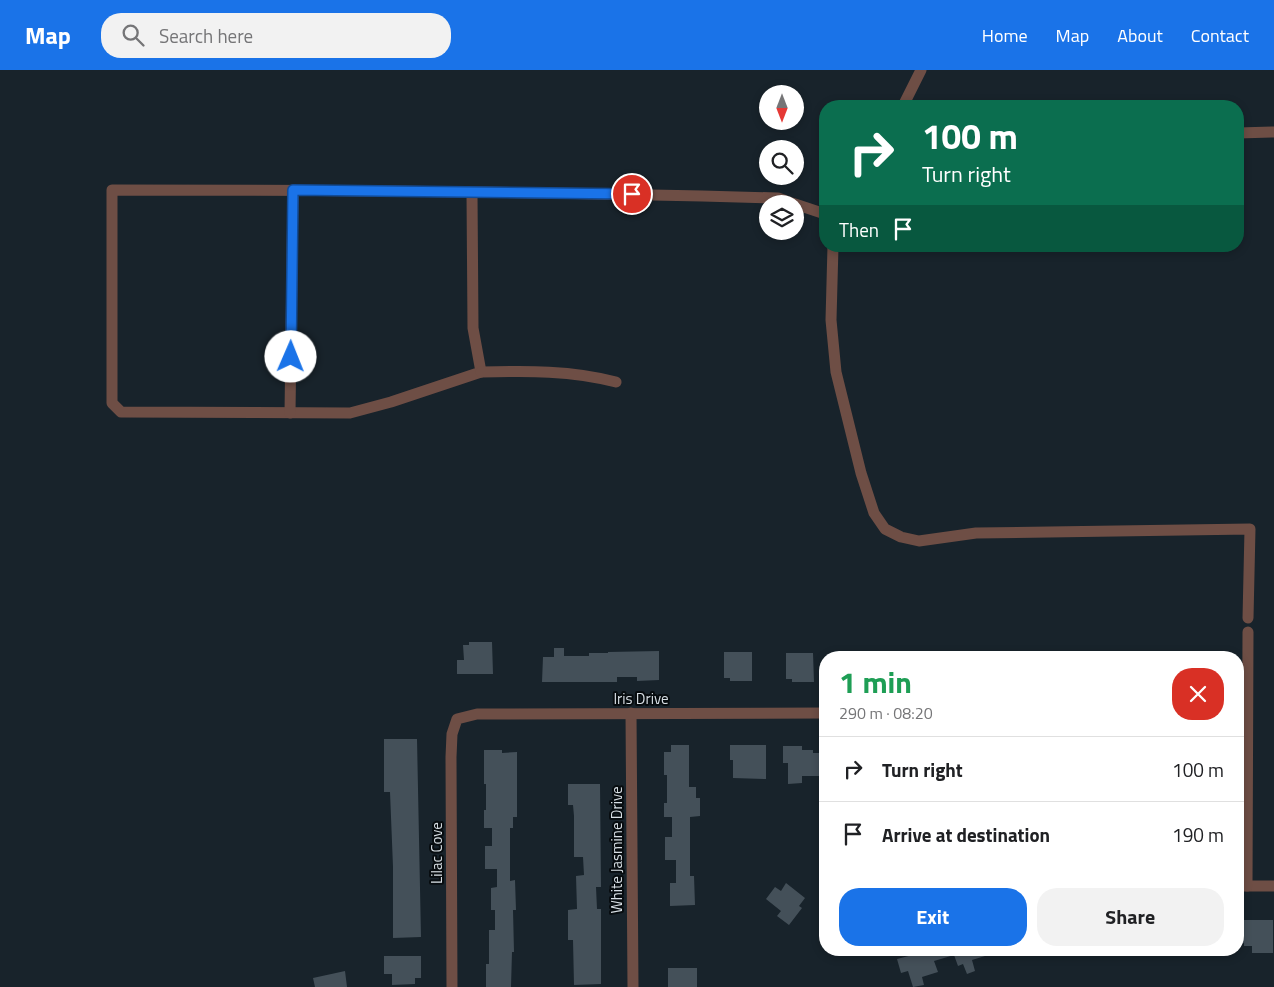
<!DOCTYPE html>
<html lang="en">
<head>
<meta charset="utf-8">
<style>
	:root { --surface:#fff; --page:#f2f2f2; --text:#202124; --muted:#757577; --line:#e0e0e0; --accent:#1a73e8 }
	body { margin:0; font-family:"Titillium Web",sans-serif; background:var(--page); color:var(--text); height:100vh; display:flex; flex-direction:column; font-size:19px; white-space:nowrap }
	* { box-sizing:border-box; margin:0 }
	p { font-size:16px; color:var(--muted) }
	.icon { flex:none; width:28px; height:28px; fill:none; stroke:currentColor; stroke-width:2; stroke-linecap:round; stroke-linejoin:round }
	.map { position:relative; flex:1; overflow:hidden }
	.side { position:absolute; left:819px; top:581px; width:425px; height:305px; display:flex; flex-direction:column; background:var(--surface); border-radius:20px; box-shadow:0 2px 8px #0003 }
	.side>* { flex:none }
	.hud { position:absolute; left:819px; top:30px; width:425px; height:152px; border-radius:20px; box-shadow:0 2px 8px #0003; background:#0b6e4f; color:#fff; overflow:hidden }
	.needle { width:32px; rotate:180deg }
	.controls { position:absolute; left:759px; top:15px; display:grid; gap:10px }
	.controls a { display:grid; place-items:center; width:45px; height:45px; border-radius:50%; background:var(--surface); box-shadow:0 2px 8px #0003; font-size:25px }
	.pin { position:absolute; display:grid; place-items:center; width:42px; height:42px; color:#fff; margin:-21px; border:2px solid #fff; border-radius:50%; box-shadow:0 1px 5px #0007 }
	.me { position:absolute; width:55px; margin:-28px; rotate:1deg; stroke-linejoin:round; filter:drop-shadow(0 0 4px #0008) }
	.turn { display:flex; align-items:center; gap:18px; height:105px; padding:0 20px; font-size:22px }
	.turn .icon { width:65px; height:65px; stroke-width:2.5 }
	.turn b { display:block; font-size:35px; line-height:42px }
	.then { display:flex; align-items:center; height:48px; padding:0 20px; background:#0003; gap:10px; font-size:19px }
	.round { display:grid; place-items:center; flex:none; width:52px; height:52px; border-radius:20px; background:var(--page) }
	.head { display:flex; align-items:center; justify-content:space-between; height:85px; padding:0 20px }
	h1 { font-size:30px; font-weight:700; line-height:38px; color:#1e9e55 }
	.button { display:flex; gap:10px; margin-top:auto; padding:10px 20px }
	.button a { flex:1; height:58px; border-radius:20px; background:var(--accent); color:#fff; font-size:20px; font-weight:700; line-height:58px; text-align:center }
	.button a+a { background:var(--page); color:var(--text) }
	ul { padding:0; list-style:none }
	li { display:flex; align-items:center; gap:15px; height:65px; padding:0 20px; border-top:1px solid var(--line) }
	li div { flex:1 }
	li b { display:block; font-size:19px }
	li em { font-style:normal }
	header { display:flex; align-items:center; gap:30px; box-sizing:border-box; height:70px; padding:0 25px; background:var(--accent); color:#fff }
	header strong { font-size:24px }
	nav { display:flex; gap:28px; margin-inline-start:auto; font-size:18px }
	.search { width:350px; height:45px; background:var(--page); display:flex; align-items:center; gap:12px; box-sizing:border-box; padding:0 18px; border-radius:20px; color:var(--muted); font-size:19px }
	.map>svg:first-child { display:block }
	.building { fill:#445059 }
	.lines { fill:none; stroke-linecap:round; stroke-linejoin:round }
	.minor { stroke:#6e4e45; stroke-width:11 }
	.route-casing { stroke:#114b97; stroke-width:12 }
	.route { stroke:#1a73e8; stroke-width:9 }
	.labels { text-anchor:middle; stroke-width:4; stroke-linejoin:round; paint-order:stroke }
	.street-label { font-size:15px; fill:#d8dfe5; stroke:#070c0f }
</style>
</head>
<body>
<header>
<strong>Map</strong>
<div class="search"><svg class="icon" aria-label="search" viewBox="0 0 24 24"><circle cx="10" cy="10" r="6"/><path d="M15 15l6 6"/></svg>Search here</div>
<nav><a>Home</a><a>Map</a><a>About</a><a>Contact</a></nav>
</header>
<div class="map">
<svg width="1274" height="917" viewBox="0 0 1274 917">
	<rect width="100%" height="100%" fill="#18232b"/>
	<g class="building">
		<path d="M469,572H492L493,604H457V590H464L463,575H469Z"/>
		<path d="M554,578H564V586H589V583H608V582L659,581V610L637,611V607H617V612H542L543,587H554Z"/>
		<path d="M724,582H752V611H730V608H724Z"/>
		<path d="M786,583H813L814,612H792V609H786Z"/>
		<path d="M384,669H417L421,867L393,868V797L390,722H384Z"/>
		<path d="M671,675H689V717H696V728H700V746L690,747V806H694L695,835L670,836V813H676V790H665V767H672V747H664V733H667V705H664V682H671Z"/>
		<path d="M730,675H766V709L733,708V690H730Z"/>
		<path d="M783,676H802V680H813V683H820V706H802V713L788,714V693H783Z"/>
		<path d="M484,680H502V683L517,682V747H513V758H510V811L515,810L516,840H513L514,882H512L511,917H486V894H489V860H495V840H491V818L497,817V799H485V776H492V758H484V740H486V714H484Z"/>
		<path d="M568,714H600L601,817H596L597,839H601V914L574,915L573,870H568V840L577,839L576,806L584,805L583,787H574V746L573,735H568Z"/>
		<path d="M786,813L805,828L799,836L802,838L789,855L777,846L781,841L766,829L775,817L781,821Z"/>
		<path d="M1244,850H1273V883H1252V876H1244V873H1238V853H1244Z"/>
		<path d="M932,880H998V882L972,890L975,901L967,904L963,894L958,896L954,885L934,891L938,902L922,907L924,915L913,917L908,901L901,903L897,889Z"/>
		<path d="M384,886H421V908H415V914L392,915V904H384Z"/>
		<rect x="668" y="898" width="29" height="19"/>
		<path d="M345,901L347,917H315L313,908Z"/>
	</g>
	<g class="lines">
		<g class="minor">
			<path d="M903,36L921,0"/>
			<path d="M1238,63L1274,62"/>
			<path d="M472,123L473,258L481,302L391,332L350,343L121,342L112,333V120C334,120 556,122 778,128L794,134"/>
			<path d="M795,134L825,144"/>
			<path d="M833,176L831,250L836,302L861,403L874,443L885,459L901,467L919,471L976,463L1250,459L1248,548"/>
			<path d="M481,302C527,301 571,300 616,312"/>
			<path d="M290,343L293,120"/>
			<path d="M631,643L633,917"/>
			<path d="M1238,816H1274"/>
			<path d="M1247,816L1248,562"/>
			<path d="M452,917L451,687L452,664L457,649L477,644L825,643"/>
		</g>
	</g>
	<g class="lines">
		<defs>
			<path id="route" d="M291,287L293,120L632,124"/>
		</defs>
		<use href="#route" class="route-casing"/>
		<use href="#route" class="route"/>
	</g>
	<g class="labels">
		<g class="street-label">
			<text x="641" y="634">Iris Drive</text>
			<text transform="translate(617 780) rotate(-90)" y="5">White Jasmine Drive</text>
			<text transform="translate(437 783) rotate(-90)" y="5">Lilac Cove</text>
		</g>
	</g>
</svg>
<div class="controls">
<a><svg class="needle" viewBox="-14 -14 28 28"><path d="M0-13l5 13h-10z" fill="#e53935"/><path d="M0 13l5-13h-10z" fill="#757577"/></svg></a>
<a><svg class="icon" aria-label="search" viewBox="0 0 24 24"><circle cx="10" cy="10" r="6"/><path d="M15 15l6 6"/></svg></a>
<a><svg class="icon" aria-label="layers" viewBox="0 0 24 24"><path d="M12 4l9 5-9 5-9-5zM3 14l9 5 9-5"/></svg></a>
</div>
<div class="pin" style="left:632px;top:124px;background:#d93025"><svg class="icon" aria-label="arrive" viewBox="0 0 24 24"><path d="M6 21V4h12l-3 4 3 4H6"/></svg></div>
<svg class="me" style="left:291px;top:287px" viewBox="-20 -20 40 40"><circle r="19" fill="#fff"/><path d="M0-13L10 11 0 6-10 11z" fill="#1a73e8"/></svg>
<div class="hud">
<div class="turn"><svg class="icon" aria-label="right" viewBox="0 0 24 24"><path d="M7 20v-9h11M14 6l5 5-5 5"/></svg><div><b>100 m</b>Turn right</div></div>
<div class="then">Then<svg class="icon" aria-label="arrive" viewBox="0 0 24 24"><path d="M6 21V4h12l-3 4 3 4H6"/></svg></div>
</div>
<section class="side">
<div class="head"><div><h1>1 min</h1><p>290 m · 08:20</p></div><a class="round" style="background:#d93025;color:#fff"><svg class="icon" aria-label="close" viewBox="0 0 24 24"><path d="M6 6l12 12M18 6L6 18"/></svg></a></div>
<ul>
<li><svg class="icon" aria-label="right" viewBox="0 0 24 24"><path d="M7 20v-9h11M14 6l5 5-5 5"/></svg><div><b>Turn right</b></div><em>100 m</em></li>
<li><svg class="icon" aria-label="arrive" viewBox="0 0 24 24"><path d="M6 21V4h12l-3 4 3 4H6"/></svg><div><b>Arrive at destination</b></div><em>190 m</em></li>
</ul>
<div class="button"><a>Exit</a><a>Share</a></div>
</section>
</div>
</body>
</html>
